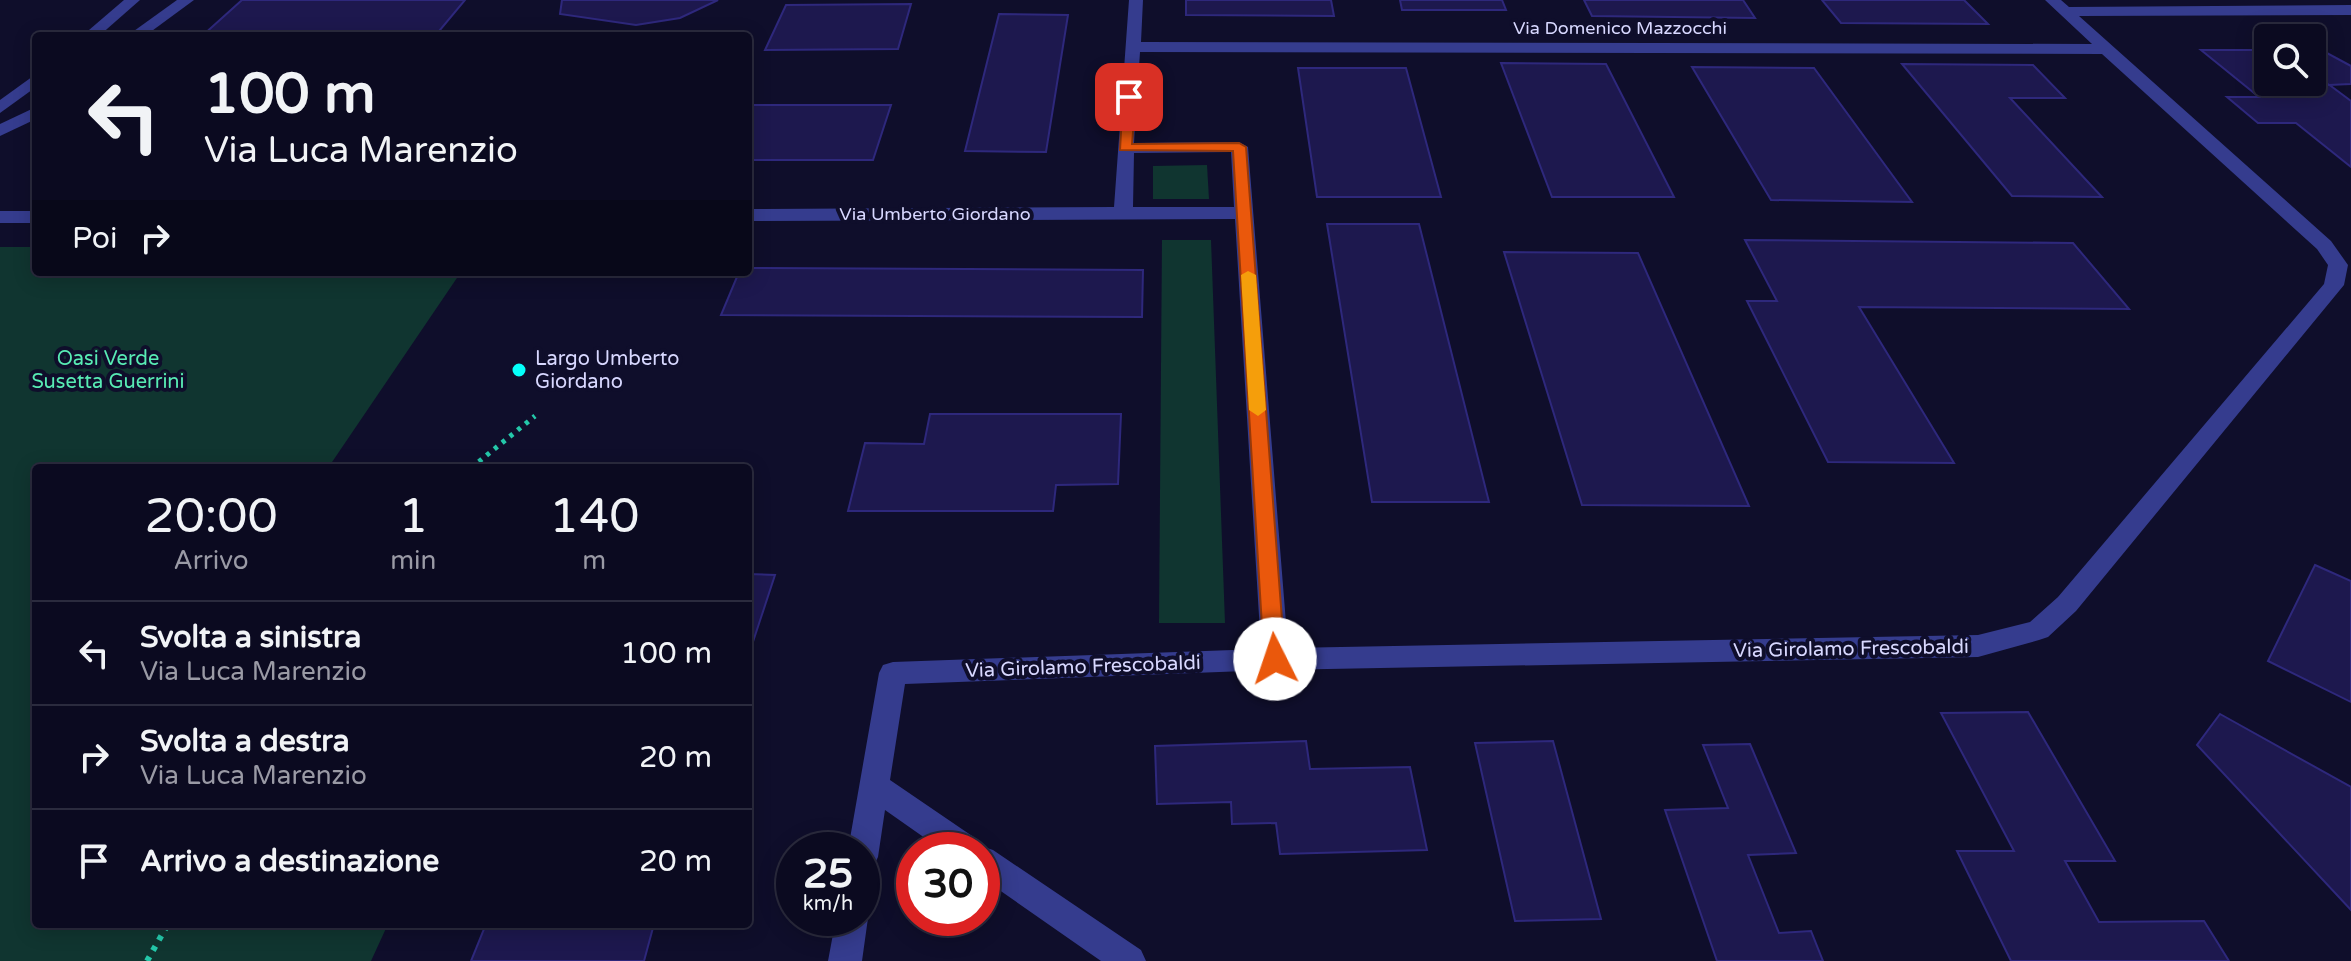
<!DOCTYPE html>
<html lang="it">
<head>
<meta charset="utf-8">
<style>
	:root { --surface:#0b0a20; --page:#19182d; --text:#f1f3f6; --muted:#9a9aa5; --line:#2b2b3e }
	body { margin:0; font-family:"Varela Round",sans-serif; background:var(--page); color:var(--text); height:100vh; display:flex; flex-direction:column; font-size:30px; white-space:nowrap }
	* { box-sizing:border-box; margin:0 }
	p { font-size:26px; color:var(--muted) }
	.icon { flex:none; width:44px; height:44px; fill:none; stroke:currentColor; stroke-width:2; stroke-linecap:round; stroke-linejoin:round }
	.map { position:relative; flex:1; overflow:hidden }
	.drawer { position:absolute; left:32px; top:464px; width:720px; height:464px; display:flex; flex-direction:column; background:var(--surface); border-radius:8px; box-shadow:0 4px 20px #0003,0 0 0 2px var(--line) }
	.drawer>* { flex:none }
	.guide { position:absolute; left:32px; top:32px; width:720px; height:244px; border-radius:8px; box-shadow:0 4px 20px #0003,0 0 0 2px var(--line); background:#0b0a20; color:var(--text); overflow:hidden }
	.tools { position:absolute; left:2254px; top:24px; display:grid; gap:16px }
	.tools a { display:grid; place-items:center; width:72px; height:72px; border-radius:8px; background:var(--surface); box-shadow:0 4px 20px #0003,0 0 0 2px var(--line); font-size:40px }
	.speed { position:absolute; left:776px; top:832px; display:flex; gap:16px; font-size:40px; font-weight:700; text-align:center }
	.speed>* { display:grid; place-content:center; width:104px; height:104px; border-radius:50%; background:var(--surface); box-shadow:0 4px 20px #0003,0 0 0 2px var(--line); line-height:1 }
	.speed small { font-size:20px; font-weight:400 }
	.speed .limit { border:12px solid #d22; background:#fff; color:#111 }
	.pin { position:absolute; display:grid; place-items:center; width:68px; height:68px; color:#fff; margin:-34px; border-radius:16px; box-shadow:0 4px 12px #0006 }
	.me { position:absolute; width:88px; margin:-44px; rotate:356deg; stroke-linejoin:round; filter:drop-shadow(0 0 6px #0008) }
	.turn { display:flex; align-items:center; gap:28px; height:168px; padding:0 40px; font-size:36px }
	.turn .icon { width:104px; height:104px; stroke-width:2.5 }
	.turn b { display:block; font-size:56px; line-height:68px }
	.then { display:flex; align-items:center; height:76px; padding:0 40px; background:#0003; gap:16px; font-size:30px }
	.eta { display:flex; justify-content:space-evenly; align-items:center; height:136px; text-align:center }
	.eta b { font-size:48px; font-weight:600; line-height:56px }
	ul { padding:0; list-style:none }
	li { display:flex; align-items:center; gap:24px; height:104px; padding:0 40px; border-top:2px solid var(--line) }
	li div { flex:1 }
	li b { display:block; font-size:30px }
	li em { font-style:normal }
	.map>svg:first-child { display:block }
	.green { fill:#103530 }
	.building { fill:#1d184e; stroke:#2e287c; stroke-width:2 }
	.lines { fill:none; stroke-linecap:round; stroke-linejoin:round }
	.path-far1 { stroke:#24c7a9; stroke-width:5; stroke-dasharray:4 6; stroke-linecap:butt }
	.path { stroke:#24c7a9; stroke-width:6; stroke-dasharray:5 7; stroke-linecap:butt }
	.minor { fill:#353c8e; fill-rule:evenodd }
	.route { fill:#ea580c; stroke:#983908; stroke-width:2 }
	.slow { fill:#f59e0b }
	.poi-dot { fill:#04fffa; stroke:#0f0e2b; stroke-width:3 }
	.labels { text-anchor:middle; stroke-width:8; stroke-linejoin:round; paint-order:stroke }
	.far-street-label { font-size:18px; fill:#d8d8ff; stroke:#0f0e2b }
	.park-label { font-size:20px; fill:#58ebb4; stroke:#0f0e2b }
	.poi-label { font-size:20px; fill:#d8d8ff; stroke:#0f0e2b; text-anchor:start }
	.street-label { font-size:20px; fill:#d8d8ff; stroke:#0f0e2b }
</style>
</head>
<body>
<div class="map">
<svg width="2351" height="961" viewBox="0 0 2351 961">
	<rect width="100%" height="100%" fill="#0f0e2b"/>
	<g class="green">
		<path d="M1207,165L1209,199H1153V166Z"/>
		<path d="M1162,240H1211L1225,623H1159Z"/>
		<path d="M0,247H36V272H461L328,468H36V924H388L371,961H0Z"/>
	</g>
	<g class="building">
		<path d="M242,0H465L435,36H202Z"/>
		<path d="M562,0H718L680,18L636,25L560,14Z"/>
		<path d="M1186,0H1331L1334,16L1186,15Z"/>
		<path d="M1400,0H1502L1506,10H1402Z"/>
		<path d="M1584,0H1743L1755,18L1592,16Z"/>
		<path d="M1822,0H1964L1988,24L1841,23Z"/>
		<path d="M911,4L898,49L765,50L786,5Z"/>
		<path d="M999,14L1068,15L1046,152L965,151Z"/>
		<path d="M2201,50H2268V82H2312V72L2351,101V167L2296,123H2258L2227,97H2259Z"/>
		<path d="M2312,53H2327L2351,66V84L2329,85L2312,72Z"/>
		<path d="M1501,63L1606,64L1674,197H1552Z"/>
		<path d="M1902,64L2033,65L2065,98H2010L2102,197L2012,196Z"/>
		<path d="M1692,67L1814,68L1912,202L1771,200Z"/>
		<path d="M1298,68H1406L1441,197H1317Z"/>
		<path d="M748,105H891L873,160H748Z"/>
		<path d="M1327,224H1419L1489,502H1372Z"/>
		<path d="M1745,240L2073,243L2129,309L1859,307L1954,463L1828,462L1747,301H1777Z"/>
		<path d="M1504,252L1638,253L1749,506L1582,505Z"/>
		<path d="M748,268L1143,270L1142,317L721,315L739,272H748Z"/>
		<path d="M930,414H1121L1118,484L1056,485L1053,511H848L865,443L924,444Z"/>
		<path d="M2315,565L2351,581V702L2268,661Z"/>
		<path d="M748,574L775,575L748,657Z"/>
		<path d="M2028,712L2115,861H2065L2099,922L2204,921L2229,961H2011L1957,851H2014L1941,713Z"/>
		<path d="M2220,714L2351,787V910L2197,745Z"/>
		<path d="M1306,741L1310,769L1410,767L1427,850L1280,854L1276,823L1232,824L1231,802L1157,804L1155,746Z"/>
		<path d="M1553,741L1601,919L1515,921L1475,743Z"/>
		<path d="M1750,744L1796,853L1748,855L1779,933L1811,931L1823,961H1717L1665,810L1728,808L1703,745Z"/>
		<path d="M486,924H654L644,961H471Z"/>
	</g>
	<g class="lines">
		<path class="path-far1" d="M471,468L535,416"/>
		<path class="path" d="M147,961L168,924"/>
		<g class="minor">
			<path d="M124,0H140L99,36H82Z"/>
			<path d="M177,0H194L145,36H127Z"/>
			<path d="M1129,0H1143L1141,42L2092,44L2045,0H2061L2069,7L2351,5V15L2079,16L2331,241L2348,265L2344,285L2076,611L2048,637L2039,640L1978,657L1275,670L905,684L890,780L978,840L981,846L993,850L1141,950L1146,961H1101L982,878V850H942L885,810L878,857L873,867L862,871V850H848L879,673L883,665L893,662L1261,649L1235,219L748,221V209L1114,207ZM1140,52L2102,54L2317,249L2328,265L2324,284L2058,597L2030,622L1978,635L1288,648L1248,147L1239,142L1134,143ZM1231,152L1234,207H1133L1134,153Z"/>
			<path d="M36,74V87L0,113V100Z"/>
			<path d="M36,107V119L0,136V124Z"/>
			<rect x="0" y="211" width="36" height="12"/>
			<path d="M862,907L868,918L862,961H828L836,918H862Z"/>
		</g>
	</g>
	<path class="route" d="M1129,93L1136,97L1132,144L1239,143L1246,147L1285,659L1282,665L1275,667L1267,665L1264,659L1233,151L1120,150L1123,97Z"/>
	<path class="slow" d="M1248,271L1256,275L1266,410L1258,416L1249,410L1241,275Z"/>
	<circle class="poi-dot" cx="519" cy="370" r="8"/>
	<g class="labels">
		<g class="far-street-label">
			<text x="1620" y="34">Via Domenico Mazzocchi</text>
			<text x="935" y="220">Via Umberto Giordano</text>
		</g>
		<g class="park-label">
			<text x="108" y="365">Oasi Verde<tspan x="108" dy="23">Susetta Guerrini</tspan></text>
		</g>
		<g class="poi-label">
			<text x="535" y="365">Largo Umberto<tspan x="535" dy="23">Giordano</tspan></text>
		</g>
		<g class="street-label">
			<text transform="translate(1851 648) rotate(-1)" y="7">Via Girolamo Frescobaldi</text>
			<text transform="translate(1083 666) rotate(-2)" y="7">Via Girolamo Frescobaldi</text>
		</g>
	</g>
</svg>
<div class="tools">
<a><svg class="icon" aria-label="search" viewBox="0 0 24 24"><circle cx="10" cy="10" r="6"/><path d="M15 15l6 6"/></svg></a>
</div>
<div class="speed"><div>25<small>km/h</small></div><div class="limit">30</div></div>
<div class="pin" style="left:1129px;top:97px;background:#d93025"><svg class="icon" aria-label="arrive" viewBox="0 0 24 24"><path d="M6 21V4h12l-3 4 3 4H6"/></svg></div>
<svg class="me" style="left:1275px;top:659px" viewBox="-20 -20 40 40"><circle r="19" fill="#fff"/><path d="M0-13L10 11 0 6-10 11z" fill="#ea580c"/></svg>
<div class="guide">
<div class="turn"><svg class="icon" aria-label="left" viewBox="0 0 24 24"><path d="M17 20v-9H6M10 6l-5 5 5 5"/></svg><div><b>100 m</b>Via Luca Marenzio</div></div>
<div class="then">Poi<svg class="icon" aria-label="right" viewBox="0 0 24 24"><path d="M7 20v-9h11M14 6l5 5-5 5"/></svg></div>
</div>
<section class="drawer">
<div class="eta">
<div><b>20:00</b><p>Arrivo</p></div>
<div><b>1</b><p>min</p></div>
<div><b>140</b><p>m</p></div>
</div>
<ul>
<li><svg class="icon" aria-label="left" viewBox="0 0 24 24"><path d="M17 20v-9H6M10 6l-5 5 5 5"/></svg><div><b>Svolta a sinistra</b><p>Via Luca Marenzio</p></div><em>100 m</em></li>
<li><svg class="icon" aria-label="right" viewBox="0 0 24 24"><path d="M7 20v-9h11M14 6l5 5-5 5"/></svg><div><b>Svolta a destra</b><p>Via Luca Marenzio</p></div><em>20 m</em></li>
<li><svg class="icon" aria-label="arrive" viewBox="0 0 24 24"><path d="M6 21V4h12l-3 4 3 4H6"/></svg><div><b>Arrivo a destinazione</b></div><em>20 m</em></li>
</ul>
</section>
</div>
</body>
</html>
